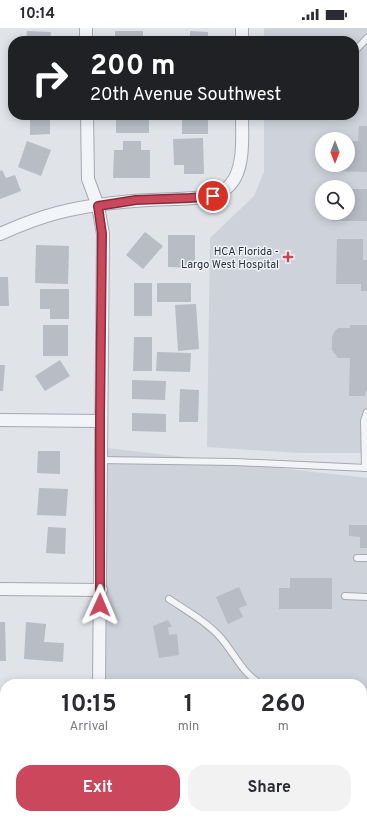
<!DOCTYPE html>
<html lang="en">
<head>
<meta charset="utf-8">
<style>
	:root { --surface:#fff; --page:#f2f2f3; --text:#2b2b33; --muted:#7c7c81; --accent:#cb475b }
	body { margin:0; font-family:Overpass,sans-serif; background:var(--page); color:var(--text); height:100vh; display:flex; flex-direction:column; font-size:15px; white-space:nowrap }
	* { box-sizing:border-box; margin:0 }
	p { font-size:13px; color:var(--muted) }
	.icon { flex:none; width:22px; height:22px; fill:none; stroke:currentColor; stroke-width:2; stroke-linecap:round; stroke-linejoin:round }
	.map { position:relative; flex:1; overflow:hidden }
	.drawer { position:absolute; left:0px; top:651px; width:367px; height:140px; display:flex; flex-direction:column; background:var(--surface); border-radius:16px 16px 0 0; box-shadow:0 2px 10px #0003 }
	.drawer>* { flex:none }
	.guide { position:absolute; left:8px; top:8px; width:351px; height:84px; border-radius:16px; box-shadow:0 2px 10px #0003; background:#202124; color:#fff; overflow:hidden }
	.needle { width:26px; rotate:180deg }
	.buttons { position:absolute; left:315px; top:104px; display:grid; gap:8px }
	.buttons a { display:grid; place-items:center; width:40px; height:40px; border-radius:50%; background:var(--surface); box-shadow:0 2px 10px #0003; font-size:20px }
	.pin { position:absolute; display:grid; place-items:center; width:34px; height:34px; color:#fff; margin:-17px; border:2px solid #fff; border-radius:50%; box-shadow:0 1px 4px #0007 }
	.me { position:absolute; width:44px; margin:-22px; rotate:1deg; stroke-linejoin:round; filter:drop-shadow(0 0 3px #0008) }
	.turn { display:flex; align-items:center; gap:14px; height:84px; padding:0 16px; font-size:18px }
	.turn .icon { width:52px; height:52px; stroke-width:2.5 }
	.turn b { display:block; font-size:28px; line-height:34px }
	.eta { display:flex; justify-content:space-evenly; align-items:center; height:68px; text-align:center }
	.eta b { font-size:24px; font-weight:700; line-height:28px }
	.primary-button { display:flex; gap:8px; margin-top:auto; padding:8px 16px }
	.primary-button a { flex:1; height:46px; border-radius:16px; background:var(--accent); color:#fff; font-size:16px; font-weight:700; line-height:46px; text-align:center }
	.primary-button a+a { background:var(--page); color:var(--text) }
	.status { display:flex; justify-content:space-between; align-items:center; height:28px; padding:0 20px; background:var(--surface); direction:ltr }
	.status svg { height:11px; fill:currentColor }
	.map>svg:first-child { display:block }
	.built { fill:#ced2da; fill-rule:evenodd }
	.building { fill:#b7bcc5 }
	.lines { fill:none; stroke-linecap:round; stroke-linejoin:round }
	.lane-casing { stroke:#a5aab2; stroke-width:8 }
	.street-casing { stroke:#a5aab2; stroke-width:14 }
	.lane { stroke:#f2f4f7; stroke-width:6 }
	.street { stroke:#f2f4f7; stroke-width:12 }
	.secondary { stroke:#fff; stroke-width:17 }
	.route-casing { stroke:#842e3b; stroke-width:10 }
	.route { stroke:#cb475b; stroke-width:7 }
	.poi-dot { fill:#cb475b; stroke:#eff2f6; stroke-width:1.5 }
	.labels { text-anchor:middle; stroke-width:3; stroke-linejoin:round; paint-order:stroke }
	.poi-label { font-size:11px; fill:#29313f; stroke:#eff2f6; text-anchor:end }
</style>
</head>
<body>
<div class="status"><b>10:14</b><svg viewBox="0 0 49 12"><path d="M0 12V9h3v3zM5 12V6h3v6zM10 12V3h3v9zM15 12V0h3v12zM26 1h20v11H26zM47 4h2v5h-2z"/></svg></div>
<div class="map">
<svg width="367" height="791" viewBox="0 0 367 791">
	<rect width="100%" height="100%" fill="#e0e3e8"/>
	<g class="built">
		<path d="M264,0H367V425H300L207,419L210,210L254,168L264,144V87H354V13H264ZM322,111H348V137H322ZM322,159H348V185H322Z"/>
		<path d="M107,420L367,450V660L362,670V656H106Z"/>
		<path d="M174,789L291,791H174Z"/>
	</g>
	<g class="building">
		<path d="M27,3L51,4L50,13H26Z"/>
		<rect x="115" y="3" width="28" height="10"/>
		<path d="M190,3L208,4V13H190Z"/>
		<path d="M30,87H50V106L30,107Z"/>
		<rect x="116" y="87" width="33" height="18"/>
		<rect x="182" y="87" width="26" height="19"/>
		<path d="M359,98H367V144L332,143V137H348V113H358Z"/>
		<path d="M203,110L204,146H184V137H174L173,111Z"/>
		<path d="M27,113L51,122L41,148L18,139Z"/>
		<path d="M123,113H141V122H150V150H113L114,122H123Z"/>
		<path d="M2,142L6,150L15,147L21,163L0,171V143Z"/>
		<path d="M348,161H367V193H331V185H348Z"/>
		<path d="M145,204L163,218L143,241L126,227Z"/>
		<path d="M168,207H195V240L168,239Z"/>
		<path d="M337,211H363V232H367V263H361V256H336Z"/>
		<path d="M36,217L69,218L68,256L35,255Z"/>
		<path d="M0,249H8L9,278H0Z"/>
		<rect x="134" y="255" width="18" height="33"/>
		<rect x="157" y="255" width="34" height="19"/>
		<path d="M40,261H69V291H50V281H40Z"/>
		<path d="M196,276L199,321L178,323L175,277Z"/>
		<rect x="43" y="297" width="25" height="31"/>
		<path d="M350,297H367V362H366L365,368H349L350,330H338L332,322V310L334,304L338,300H350Z"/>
		<path d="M134,309H152V343H133Z"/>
		<path d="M157,324L191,325L190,344L156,343Z"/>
		<path d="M60,332L70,348L45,363L35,348Z"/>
		<path d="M0,337H5L3,363H0Z"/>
		<path d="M132,352L166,353L165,372L132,371Z"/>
		<path d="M180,361L199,362L198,394H179Z"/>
		<path d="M132,385L166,386V404L132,403Z"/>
		<path d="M38,423H60V446L37,445Z"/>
		<path d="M39,460L68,461L66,488L37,487Z"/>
		<path d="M349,497H367V520H360V509L349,508Z"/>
		<path d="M48,499L66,500L65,526L46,525Z"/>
		<path d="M290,550H332V581H279V560H290Z"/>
		<path d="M239,559L247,577L239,580L243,589L228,596L216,569Z"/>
		<path d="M168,592L172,599H168L169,607L177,606L179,627L159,630L153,598Z"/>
		<path d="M0,594H5L6,633H0Z"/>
		<path d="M26,594L46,596L44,614L64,615L63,634L24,631Z"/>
		<rect x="0" y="724" width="5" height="26"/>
		<path d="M367,767V787L362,784V775Z"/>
	</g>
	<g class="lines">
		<defs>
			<g id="lane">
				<path d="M354,24L367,10"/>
				<path d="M100,432L235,434L367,440"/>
				<path d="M365,440L364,393L367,384"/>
				<path d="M357,530H367"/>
				<path d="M345,568L367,569"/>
				<path d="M169,571C187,583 207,594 221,610C234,625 243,646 261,656"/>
			</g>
			<g id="street">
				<path d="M86,0V13"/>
				<path d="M242,0V13"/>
				<path d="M87,87L88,151L98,178L103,206L99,656"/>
				<path d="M0,206C18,198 38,190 57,185C95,175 136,172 175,171C192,170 217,171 230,157C245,141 242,108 242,87"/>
				<path d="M0,392L100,393"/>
				<path d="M0,561L101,562"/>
				<path d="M0,779H5"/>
			</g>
		</defs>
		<use href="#lane" class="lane-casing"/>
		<use href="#street" class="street-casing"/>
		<use href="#lane" class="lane"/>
		<use href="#street" class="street"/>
		<g class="secondary">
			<path d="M362,685L367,676"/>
			<path d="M298,791L301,786"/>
		</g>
	</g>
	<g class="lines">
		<defs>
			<path id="route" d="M100,577V392L102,206L98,178L136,172L190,170L213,168"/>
		</defs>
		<use href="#route" class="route-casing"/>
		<use href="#route" class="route"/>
	</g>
	<path class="poi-dot" d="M286 223h4v4h4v4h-4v4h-4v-4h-4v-4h4z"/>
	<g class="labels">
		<g class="poi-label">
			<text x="279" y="227">HCA Florida -<tspan x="279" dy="13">Largo West Hospital</tspan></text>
		</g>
	</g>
</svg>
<div class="buttons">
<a><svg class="needle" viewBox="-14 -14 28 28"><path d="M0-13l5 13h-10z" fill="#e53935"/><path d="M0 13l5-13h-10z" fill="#7c7c81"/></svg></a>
<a><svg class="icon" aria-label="search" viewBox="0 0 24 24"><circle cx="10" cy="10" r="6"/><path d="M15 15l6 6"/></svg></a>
</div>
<div class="pin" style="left:213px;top:168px;background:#d93025"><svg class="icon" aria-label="arrive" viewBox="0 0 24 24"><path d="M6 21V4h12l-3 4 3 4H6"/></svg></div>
<svg class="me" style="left:100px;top:577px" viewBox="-20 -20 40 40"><path d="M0-17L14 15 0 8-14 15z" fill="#cb475b" stroke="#fff" stroke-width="4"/></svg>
<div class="guide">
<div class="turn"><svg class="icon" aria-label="right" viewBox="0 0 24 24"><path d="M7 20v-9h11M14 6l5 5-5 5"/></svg><div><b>200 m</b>20th Avenue Southwest</div></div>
</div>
<section class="drawer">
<div class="eta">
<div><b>10:15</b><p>Arrival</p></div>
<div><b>1</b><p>min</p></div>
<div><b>260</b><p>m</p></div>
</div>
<div class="primary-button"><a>Exit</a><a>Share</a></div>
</section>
</div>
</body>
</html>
